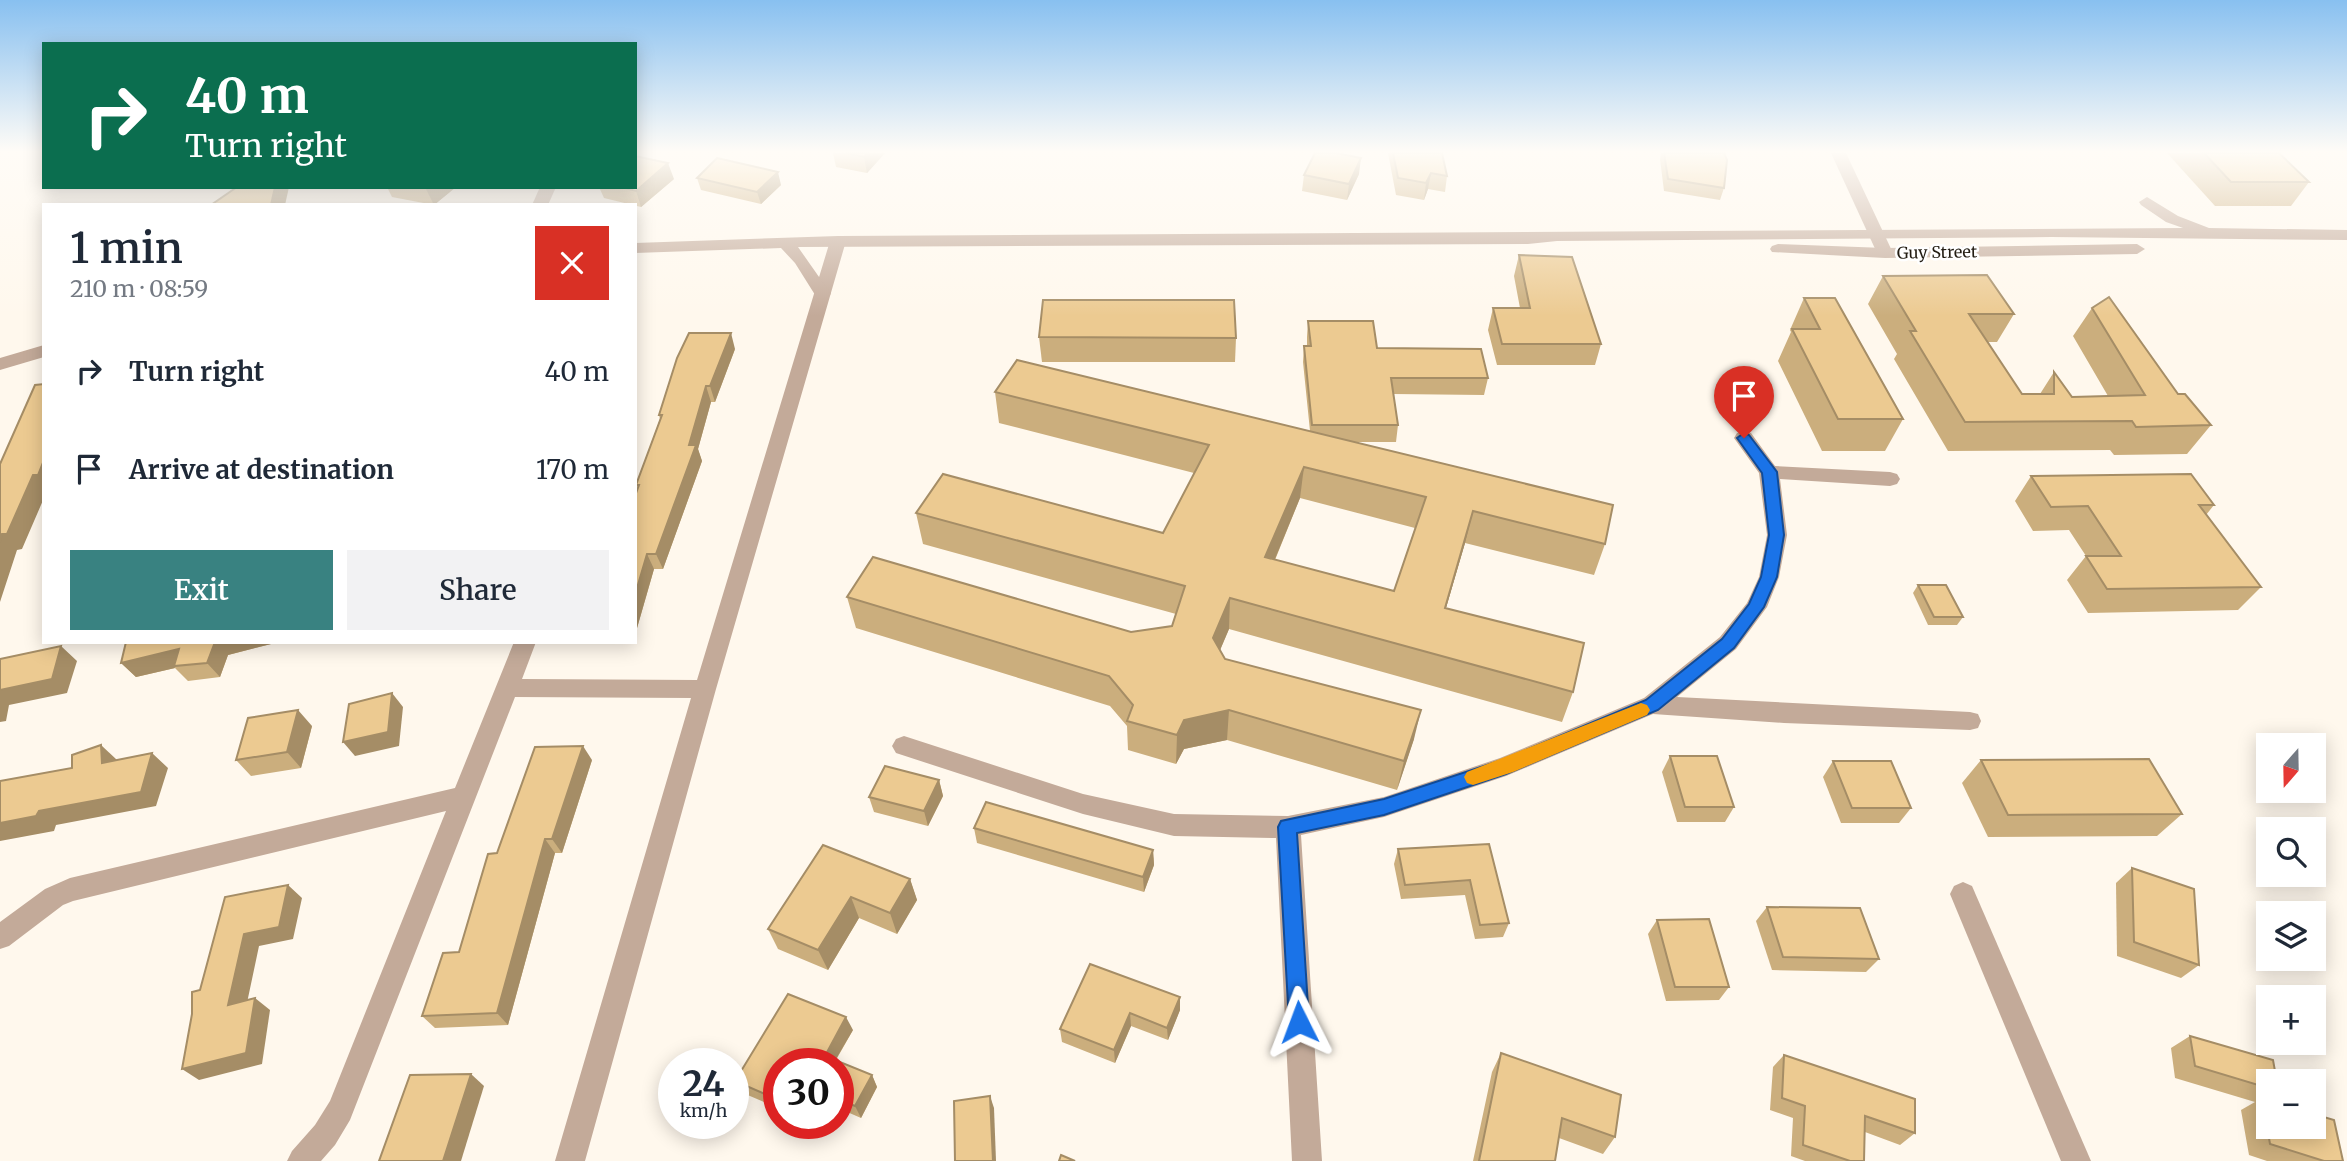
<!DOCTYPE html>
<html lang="en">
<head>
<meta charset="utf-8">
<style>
	:root { --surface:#fff; --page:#f2f2f3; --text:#1f2937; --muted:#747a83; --accent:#398281 }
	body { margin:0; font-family:Merriweather,serif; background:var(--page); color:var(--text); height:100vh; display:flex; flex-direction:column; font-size:26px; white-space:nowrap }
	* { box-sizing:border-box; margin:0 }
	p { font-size:23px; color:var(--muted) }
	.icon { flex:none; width:38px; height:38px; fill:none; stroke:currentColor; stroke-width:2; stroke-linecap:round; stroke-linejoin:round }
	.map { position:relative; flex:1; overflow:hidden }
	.panel { position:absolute; left:42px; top:203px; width:595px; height:441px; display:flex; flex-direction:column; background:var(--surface); border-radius:0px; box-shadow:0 4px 18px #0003 }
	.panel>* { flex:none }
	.hud { position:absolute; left:42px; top:42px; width:595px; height:147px; border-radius:0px; box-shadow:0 4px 18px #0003; background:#0b6e4f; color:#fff; overflow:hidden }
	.needle { width:46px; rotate:200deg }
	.buttons { position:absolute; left:2256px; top:733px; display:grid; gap:14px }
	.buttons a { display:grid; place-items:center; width:70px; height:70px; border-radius:0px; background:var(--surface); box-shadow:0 4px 18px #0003; font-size:35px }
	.speed { position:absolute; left:658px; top:1048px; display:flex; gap:14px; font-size:35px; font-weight:700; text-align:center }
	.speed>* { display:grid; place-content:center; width:91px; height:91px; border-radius:50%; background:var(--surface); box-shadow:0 4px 18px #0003; line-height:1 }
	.speed small { font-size:18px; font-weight:400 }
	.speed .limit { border:10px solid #d22; background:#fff; color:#111 }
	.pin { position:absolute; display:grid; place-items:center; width:60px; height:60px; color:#fff; margin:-72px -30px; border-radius:50% 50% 50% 0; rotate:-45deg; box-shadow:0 0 7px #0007 }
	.pin .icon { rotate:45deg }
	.me { position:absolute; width:77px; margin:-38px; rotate:357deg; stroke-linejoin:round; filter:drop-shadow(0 0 5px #0008) }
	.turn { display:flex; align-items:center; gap:24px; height:147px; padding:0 28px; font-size:32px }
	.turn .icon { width:91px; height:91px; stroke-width:2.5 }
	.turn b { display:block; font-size:49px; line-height:60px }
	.round { display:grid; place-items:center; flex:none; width:74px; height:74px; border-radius:0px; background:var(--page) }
	.summary { display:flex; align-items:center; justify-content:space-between; height:119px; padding:0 28px }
	h1 { font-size:42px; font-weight:600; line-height:52px }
	.cta { display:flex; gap:14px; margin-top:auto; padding:14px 28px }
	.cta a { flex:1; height:80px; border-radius:0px; background:var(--accent); color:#fff; font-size:28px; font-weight:600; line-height:80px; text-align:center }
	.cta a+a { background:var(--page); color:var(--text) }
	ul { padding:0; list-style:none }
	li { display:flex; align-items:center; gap:21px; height:98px; padding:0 28px }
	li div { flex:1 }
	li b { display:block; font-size:26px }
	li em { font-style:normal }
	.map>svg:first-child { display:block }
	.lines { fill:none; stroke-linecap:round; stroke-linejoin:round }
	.minor { fill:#c3aa99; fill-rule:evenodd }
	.tertiary { fill:#c3aa99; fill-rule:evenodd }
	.wall { fill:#cbae7d; fill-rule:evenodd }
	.shaded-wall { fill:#a58d66 }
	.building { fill:#ecca91; stroke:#a58d66; stroke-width:2; fill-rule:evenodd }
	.route { fill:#1a73e8; stroke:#114b97; stroke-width:2 }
	.slow { fill:#f59e0b }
	.labels { text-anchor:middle; stroke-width:5; stroke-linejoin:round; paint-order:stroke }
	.far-street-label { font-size:16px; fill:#231d13; stroke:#fff }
</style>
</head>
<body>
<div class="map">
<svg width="2347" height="1161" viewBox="0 0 2347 1161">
	<rect width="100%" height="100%" fill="#fff8ed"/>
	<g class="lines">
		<g class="minor">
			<path d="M1831,153H1846L1893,253L1891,256H1879L1877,253Z"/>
			<path d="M540,187H556L548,205H532Z"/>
			<path d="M838,236L846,241L716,689L585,1161H555L691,698L515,697L350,1120L335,1145L321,1161H287L292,1151L315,1125L330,1101L446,811L73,901L63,905L9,946L0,949V922L45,889L70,878L455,788L514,642H536L522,679L697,680L830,241Z"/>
			<path d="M1744,432L1751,433L1775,466L1890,472L1897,474L1900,479L1897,484L1890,486L1780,479L1787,535L1779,577L1767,607L1736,649L1677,697L1970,712L1978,714L1981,721L1978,728L1970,730L1784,723L1653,714L1506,776L1384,817L1301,835L1322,1161H1292L1276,838L1174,836L1083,814L896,753L892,746L896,739L904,736L1083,794L1174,814L1288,816L1384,797L1500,758L1644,698L1720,637L1747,603L1759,577L1767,535L1759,473L1734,438L1737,433Z"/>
			<path d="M1963,882L1972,886L2091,1161H2061L1950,894L1954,886Z"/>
		</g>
		<g class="tertiary">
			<path d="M2147,197L2178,216L2209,228L2347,230V240L2051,237L1557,241L1528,244L798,247L831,294L823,299L817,298L795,263L781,248L635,253V243L838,236L2183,228L2166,222L2141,205L2139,202Z"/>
			<path d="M1778,244L1885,248L2137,244L2145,249L2137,254L1885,258L1772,252L1770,249L1772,246Z"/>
			<path d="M44,345V357L0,370V358Z"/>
		</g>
	</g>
	<g class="wall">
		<path d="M833,153H885L867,173L836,167Z"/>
		<path d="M1388,153H1442L1447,176L1445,192L1428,189L1424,200L1396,195Z"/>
		<path d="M1661,153H1724V188L1720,200L1664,191L1660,159Z"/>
		<path d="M2167,153H2279L2309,182L2291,206H2215Z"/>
		<path d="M1359,174L1347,200L1302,191L1304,175Z"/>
		<path d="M697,178L781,185L761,204L701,190Z"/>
		<path d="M674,179L641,207L604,198L599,187H635Z"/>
		<path d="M387,187H456L434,205L392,197Z"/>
		<path d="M1519,255L1601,344L1595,365H1497L1488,330L1493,308H1520L1514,276Z"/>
		<path d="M1883,276L2014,314L1997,342H1988L2022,394H2040L2054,372L2072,397L2108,396L2073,336L2092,308L2178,394L2211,425L2187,454L2114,455L2110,450L1948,451L1894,359L1897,354L1868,304Z"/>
		<path d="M1804,298L1903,419L1885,451H1822L1778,361L1791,332L1790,330Z"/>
		<path d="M1308,321L1377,348L1488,378L1484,395L1393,394L1398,425L1396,442H1352L1605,544L1594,575L1465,543L1446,608L1573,692L1562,722L1229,629L1220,650L1225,659L1414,739L1397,790L1227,740L1184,749L1176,764L1128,750L1127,726L1110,706L856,628L847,597L1131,632L1172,626L1176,614L923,544L916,513L1163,533L1194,473L999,423L995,392L1310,431L1303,362L1304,346H1307V337ZM1300,498L1415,528L1394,591L1275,560Z"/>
		<path d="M1039,337L1236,338L1235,362H1042Z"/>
		<path d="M735,349L715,402H711L698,449L702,461L663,569H654L635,635V496L638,488L636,485L660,419L659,415Z"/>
		<path d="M2031,476L2214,505L2206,515L2261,587L2238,610L2088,613L2067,580L2086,556L2069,530L2033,531L2015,501Z"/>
		<path d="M1918,585L1963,617L1957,625H1928L1913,593Z"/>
		<path d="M279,642L228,655L220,677L188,681L175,668L136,677L121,663Z"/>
		<path d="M583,642H626L584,643Z"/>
		<path d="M312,726L301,768L251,776L236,760Z"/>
		<path d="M1670,756L1734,807L1725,822H1677L1662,772Z"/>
		<path d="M592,760L562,853H555L508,1025L435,1028L422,1016L459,952L497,853Z"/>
		<path d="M1981,760L2182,814L2157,836L1988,837L1962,783Z"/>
		<path d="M1833,761L1911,808L1899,823H1841L1823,777Z"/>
		<path d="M939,780L943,796L928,826L874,812L869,797Z"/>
		<path d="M974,828L1153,850L1154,865L1144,892L977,843Z"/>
		<path d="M1489,844L1509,923L1503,937L1475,939L1465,895L1401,899L1394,864L1398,849Z"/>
		<path d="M823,845L910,879L917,900L897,934L859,918L828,970L778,949L768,929Z"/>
		<path d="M2132,868L2199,965L2181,978L2117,956L2116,883Z"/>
		<path d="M1767,907L1879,959L1866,972L1772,970L1756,921Z"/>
		<path d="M1657,920L1729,987L1719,1000L1666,1001L1648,934Z"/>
		<path d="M1090,964L1180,1010L1168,1040L1131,1026L1115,1063L1062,1042L1060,1029Z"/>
		<path d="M853,1030L836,1060L872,1075L877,1087L861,1118L838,1108V1064H779V1095L773,1106L743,1093L735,1081Z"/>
		<path d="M2190,1036L2268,1082V1097L2265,1099L2343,1161H2267L2249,1155L2241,1110L2255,1102L2175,1078L2171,1048Z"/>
		<path d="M1501,1053L1615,1137L1603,1154L1559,1138L1555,1161H1473L1492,1072Z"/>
		<path d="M1784,1055L1915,1133L1900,1145L1865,1132L1864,1161H1805L1791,1156L1793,1118L1770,1110L1773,1067Z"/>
	</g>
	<g class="shaded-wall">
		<path d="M867,153H885L867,173L864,157Z"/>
		<path d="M1361,158L1359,174L1347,200L1349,184Z"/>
		<path d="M668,163L674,179L641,207L636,191Z"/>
		<path d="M778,172L781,185L761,204L757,192Z"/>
		<path d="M1431,173L1428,189L1424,200L1426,183Z"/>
		<path d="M275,187H289L285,205H271Z"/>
		<path d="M428,187H456L434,205L426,189Z"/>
		<path d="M731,333L735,349L715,402L710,386Z"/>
		<path d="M706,386L711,402L698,449L702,461L663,569L656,554Z"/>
		<path d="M44,460V498L22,549L17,550L0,602V542L2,534L33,475Z"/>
		<path d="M1304,467L1300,498L1263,588L1265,557Z"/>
		<path d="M1473,511L1465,543L1437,638L1445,608Z"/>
		<path d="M647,554L654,569L635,635V595Z"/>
		<path d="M1230,598L1229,629L1212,669L1213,638Z"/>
		<path d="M215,642H279L228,655L220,677L207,663Z"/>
		<path d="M61,646L77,661L67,693L9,705L6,721L0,722V690Z"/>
		<path d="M179,649L174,666L175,668L136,677L121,663Z"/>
		<path d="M392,693L403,707L399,746L355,756L343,742Z"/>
		<path d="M298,710L312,726L301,768L287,752Z"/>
		<path d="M1229,710L1227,740L1184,749L1176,764L1177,735L1184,720Z"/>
		<path d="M1421,710L1414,739L1397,790L1404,761Z"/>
		<path d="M101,745L117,760L118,778L102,763Z"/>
		<path d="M583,746L592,760L562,853L552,839Z"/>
		<path d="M152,753L168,768L156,806L56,825L54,831L0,841V823L39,811Z"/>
		<path d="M939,780L943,796L928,826L924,811Z"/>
		<path d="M545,839L555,853L508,1025L497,1013Z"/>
		<path d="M1153,850L1154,865L1144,892L1143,877Z"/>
		<path d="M910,879L917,900L897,934L890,913Z"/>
		<path d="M288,885L302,898L293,939L259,946L244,1017L228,1005L244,934Z"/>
		<path d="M851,897L859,918L828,970L818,950Z"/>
		<path d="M1180,997V1010L1168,1040L1167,1028Z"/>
		<path d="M255,998L270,1010L262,1064L199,1080L182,1069Z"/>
		<path d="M1130,1013L1131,1026L1115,1063L1114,1050Z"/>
		<path d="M846,1017L853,1030L833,1064L825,1056Z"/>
		<path d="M777,1073L779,1077V1095L773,1106L765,1094Z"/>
		<path d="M471,1074L484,1086L461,1161H443Z"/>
		<path d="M872,1075L877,1087L861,1118L855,1106Z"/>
		<path d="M990,1096L994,1108L996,1161H993Z"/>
	</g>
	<g class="building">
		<path d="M846,153H867L864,157Z"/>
		<path d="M1315,153H1336L1361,158L1349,184L1304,175Z"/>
		<path d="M1393,153H1442L1447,176L1431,173L1426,183L1398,178Z"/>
		<path d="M1664,153H1724L1727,160L1724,188L1668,179Z"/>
		<path d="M2204,153H2279L2309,182H2231Z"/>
		<path d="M635,156L668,163L636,191L621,187H635Z"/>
		<path d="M717,158L778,172L757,192L697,178Z"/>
		<path d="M237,187H275L271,205H211Z"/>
		<path d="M1519,255L1572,257L1601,344H1502L1493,308H1530Z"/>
		<path d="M1987,275L2014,314H1969L2022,394H2054V372L2072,397L2145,395L2092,308L2109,297L2178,394H2185L2211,425L2136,427L2132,421L1965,422L1910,331H1916L1883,276Z"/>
		<path d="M1804,298H1835L1903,419H1838L1792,329H1820Z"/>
		<path d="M1043,300H1234L1236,338L1039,337Z"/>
		<path d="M1308,321H1373L1377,348L1481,349L1488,378H1391L1398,425H1312L1304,346H1311Z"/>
		<path d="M689,333H731L710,386H706L689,445H696L656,554H647L635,595V496L639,485H636L662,415H659L677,358Z"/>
		<path d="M1017,360L1613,505L1605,544L1473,511L1445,608L1584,643L1573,692L1230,598L1213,638L1225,659L1421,710L1404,761L1229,710L1184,720L1177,735L1127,721L1133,705L1109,676L847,597L873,557L1131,632L1172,626L1185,586L916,513L943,474L1163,533L1209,445L995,392ZM1304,467L1426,497L1394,591L1265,557Z"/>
		<path d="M44,384V460L38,475H33L7,534H2L0,542V464L35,385Z"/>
		<path d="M2191,474L2214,505H2199L2261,587L2107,589L2086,556H2121L2088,506L2051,507L2031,476Z"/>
		<path d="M1918,585H1946L1963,617H1934Z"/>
		<path d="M126,642H215L207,663L174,666L179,649L121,663Z"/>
		<path d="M61,646L52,679L0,690V659Z"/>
		<path d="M392,693L388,732L343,742L349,704Z"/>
		<path d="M298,710L287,752L236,760L248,718Z"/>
		<path d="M101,745L102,763L152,753L141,792L39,811L36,816L0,823V781L72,768V755Z"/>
		<path d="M583,746L552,839H545L497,1013L422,1016L443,953L459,952L488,854L497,853L535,747Z"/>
		<path d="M1670,756H1717L1734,807H1685Z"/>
		<path d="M2149,759L2182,814L2008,815L1981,760Z"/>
		<path d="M1833,761H1891L1911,808H1852Z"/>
		<path d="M885,766L939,780L924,811L869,797Z"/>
		<path d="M986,802L1153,850L1143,877L974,828Z"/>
		<path d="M1489,844L1509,923L1480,925L1470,880L1405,885L1398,849Z"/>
		<path d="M823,845L910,879L890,913L851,897L818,950L768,929Z"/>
		<path d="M2132,868L2194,889L2199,965L2134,942Z"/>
		<path d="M288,885L279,927L244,934L228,1005L255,998L246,1053L182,1069L192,1014V992L200,990L225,897Z"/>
		<path d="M1767,907L1860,908L1879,959L1783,957Z"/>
		<path d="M1709,919L1729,987H1675L1657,920Z"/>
		<path d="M1090,964L1180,997L1167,1028L1130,1013L1114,1050L1060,1029Z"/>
		<path d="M788,994L846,1017L825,1056L872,1075L855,1106L838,1099V1064H779V1074L777,1073L765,1094L735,1081Z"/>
		<path d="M2190,1036L2273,1060L2277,1082H2268V1088L2195,1066Z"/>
		<path d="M1501,1053L1621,1095L1615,1137L1562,1118L1555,1161H1479Z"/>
		<path d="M1784,1055L1915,1099V1133L1865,1116L1864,1161H1850L1803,1145L1805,1106L1782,1098Z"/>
		<path d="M471,1074L443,1161H379L410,1075Z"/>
		<path d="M990,1096L993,1161H955L954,1101Z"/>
		<path d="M2262,1098L2268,1100V1127H2314V1114L2334,1120L2343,1161H2324L2270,1144Z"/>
		<path d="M1061,1155L1075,1161H1059Z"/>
	</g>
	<linearGradient id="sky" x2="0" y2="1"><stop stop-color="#88c0f0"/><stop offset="0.48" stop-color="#fffcf7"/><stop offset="1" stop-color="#fffcf7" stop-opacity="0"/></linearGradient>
	<rect width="2347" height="316" fill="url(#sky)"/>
	<path class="route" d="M1744,433L1749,435L1777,472L1784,535L1777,577L1764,607L1734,648L1658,710L1506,774L1384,815L1297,833L1309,1022L1306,1029L1299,1032L1292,1029L1289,1022L1278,827L1281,821L1384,799L1502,760L1646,700L1722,639L1749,604L1761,577L1769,535L1762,473L1737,438Z"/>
	<path class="slow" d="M1641,703L1647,705L1650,710L1647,715L1513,772L1473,785L1467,783L1464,777L1467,772Z"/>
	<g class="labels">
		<g class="far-street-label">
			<text transform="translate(1937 252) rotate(-1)" y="6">Guy Street</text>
		</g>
	</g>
</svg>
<div class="buttons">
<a><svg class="needle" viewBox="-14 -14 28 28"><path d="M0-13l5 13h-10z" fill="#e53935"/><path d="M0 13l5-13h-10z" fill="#747a83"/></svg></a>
<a><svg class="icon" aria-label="search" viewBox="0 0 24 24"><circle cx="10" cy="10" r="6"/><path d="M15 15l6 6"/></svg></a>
<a><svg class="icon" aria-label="layers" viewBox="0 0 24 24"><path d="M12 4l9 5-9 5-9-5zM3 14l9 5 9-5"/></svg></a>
<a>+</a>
<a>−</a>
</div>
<div class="speed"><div>24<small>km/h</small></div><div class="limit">30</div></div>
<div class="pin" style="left:1744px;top:438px;background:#d93025"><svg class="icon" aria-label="arrive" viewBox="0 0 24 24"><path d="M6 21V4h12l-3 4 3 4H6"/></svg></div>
<svg class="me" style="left:1299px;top:1022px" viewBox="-20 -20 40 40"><path d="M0-17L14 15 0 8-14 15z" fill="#1a73e8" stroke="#fff" stroke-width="4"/></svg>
<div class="hud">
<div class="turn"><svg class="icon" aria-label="right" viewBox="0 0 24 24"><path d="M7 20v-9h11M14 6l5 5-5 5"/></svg><div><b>40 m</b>Turn right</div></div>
</div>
<section class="panel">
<div class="summary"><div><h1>1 min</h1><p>210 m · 08:59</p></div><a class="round" style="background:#d93025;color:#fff"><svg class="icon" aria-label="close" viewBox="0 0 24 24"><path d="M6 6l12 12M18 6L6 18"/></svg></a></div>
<ul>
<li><svg class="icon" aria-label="right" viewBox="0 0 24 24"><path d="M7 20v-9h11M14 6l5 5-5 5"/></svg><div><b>Turn right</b></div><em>40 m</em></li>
<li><svg class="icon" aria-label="arrive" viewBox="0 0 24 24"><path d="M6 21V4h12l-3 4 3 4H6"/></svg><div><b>Arrive at destination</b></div><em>170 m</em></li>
</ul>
<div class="cta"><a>Exit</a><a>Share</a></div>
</section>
</div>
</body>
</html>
